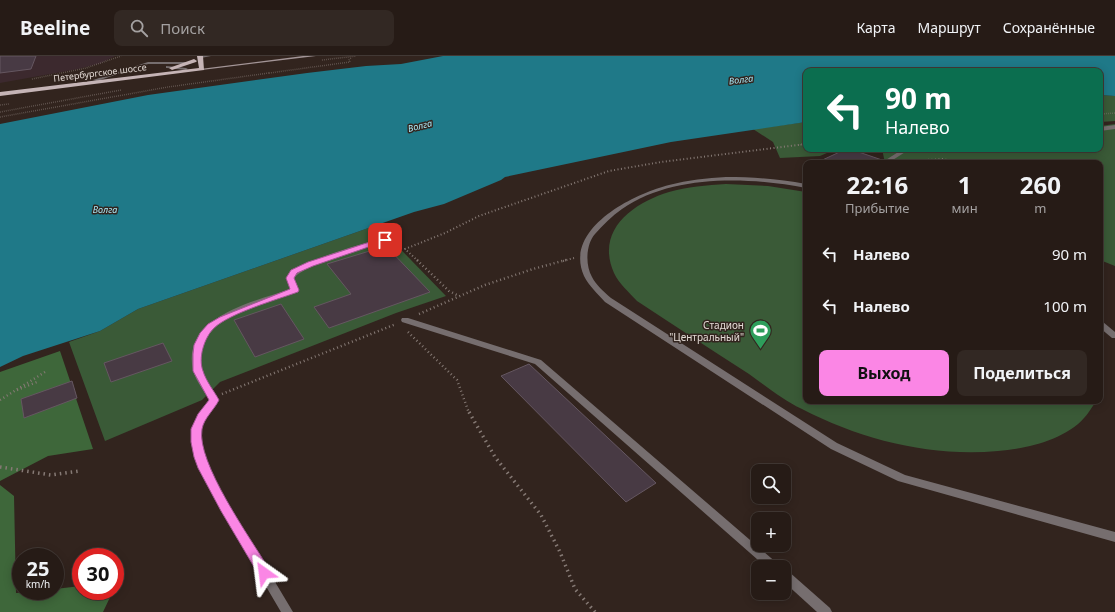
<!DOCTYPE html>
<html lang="ru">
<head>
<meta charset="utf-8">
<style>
	:root { --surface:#261b16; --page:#322823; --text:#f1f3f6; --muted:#a4a1a1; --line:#423935; --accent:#fb86e5 }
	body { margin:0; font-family:"Noto Sans",sans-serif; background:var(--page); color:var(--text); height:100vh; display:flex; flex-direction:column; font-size:15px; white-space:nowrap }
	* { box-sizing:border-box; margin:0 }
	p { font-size:13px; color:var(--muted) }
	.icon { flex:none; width:22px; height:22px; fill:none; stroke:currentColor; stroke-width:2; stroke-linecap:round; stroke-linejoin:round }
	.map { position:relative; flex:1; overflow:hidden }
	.drawer { position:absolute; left:803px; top:104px; width:300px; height:244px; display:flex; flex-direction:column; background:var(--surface); border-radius:8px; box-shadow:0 2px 10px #0003,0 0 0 1px var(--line) }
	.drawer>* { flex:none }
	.guide { position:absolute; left:803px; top:12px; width:300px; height:84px; border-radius:8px; box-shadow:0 2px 10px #0003,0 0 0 1px var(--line); background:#0b6e4f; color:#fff; overflow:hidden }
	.buttons { position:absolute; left:751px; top:408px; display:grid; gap:8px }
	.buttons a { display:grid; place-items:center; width:40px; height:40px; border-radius:8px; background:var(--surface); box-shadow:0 2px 10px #0003,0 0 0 1px var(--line); font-size:20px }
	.speed { position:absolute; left:12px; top:492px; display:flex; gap:8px; font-size:20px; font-weight:700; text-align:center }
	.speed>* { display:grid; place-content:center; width:52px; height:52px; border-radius:50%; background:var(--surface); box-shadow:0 2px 10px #0003,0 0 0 1px var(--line); line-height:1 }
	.speed small { font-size:10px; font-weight:400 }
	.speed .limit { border:6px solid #d22; background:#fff; color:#111 }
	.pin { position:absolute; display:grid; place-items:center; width:34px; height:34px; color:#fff; margin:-17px; border-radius:8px; box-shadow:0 2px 6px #0006 }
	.me { position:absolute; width:44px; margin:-22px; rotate:329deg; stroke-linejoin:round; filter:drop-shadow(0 0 3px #0008) }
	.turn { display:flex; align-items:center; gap:14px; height:84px; padding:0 16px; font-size:18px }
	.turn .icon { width:52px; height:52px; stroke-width:2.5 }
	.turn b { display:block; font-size:28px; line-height:34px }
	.eta { display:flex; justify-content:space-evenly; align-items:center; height:68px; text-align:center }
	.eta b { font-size:24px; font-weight:700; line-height:28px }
	.cta { display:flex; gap:8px; margin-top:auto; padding:8px 16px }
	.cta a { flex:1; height:46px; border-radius:8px; background:var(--accent); color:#111; font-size:16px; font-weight:700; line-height:46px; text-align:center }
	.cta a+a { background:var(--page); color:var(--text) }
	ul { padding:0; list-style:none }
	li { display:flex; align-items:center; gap:12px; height:52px; padding:0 16px }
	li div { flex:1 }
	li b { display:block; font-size:15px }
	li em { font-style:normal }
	header { display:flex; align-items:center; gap:24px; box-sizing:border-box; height:56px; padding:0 20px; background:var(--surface); border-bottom:1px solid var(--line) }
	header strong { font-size:19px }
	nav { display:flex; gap:22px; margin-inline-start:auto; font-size:14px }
	.search { width:280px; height:36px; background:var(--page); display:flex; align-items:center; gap:10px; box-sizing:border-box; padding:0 14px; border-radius:8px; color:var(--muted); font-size:15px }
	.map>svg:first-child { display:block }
	.industrial { fill:#3c292e }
	.green { fill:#3a5a37 }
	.forest { fill:#3e673a }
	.water { fill:#1f7988 }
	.building { fill:#483a44; stroke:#655761 }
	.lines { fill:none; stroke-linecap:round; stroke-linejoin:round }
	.path-far3 { stroke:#867a75; stroke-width:1.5; stroke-dasharray:0.5 1.5; stroke-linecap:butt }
	.path-far2 { stroke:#867a75; stroke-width:2; stroke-dasharray:1 2.5; stroke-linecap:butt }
	.path-far1 { stroke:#867a75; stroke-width:2.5; stroke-dasharray:1 3; stroke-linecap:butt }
	.path { stroke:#867a75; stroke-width:3.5; stroke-dasharray:1.5 4; stroke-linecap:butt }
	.lane { fill:#766e6f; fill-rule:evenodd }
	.street { fill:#766e6f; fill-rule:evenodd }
	.secondary { fill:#a39597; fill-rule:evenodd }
	.primary { fill:#c5b4b6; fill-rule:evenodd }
	.route { fill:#fb86e5; stroke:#a35795 }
	.labels { text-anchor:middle; stroke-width:3; stroke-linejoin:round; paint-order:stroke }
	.far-street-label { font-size:9px; fill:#e3dad5; stroke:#32241e }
	.far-water-label { font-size:9px; font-style:italic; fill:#abecfa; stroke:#32241e }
	.poi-label { font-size:10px; fill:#e3dad5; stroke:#32241e; text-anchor:end }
</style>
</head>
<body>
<header>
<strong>Beeline</strong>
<div class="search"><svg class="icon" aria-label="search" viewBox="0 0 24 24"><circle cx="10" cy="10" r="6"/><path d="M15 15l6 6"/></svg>Поиск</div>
<nav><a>Карта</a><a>Маршрут</a><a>Сохранённые</a></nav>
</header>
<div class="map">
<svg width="1115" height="556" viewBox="0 0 1115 556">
	<rect width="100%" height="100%" fill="#32241e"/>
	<path class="industrial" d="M0,0H115L101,7L78,13L0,27Z"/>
	<g class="green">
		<path d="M1100,39L1115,40V65L1100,66Z"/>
		<path d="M806,66V93H836L820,100L780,102L773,86L753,73Z"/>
		<path d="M1115,68V210L1100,204V107H885L882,93H1100V70Z"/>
		<path d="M726,128L768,130L806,136V345H1095V347C1091,352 1088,358 1084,362C1065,384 1025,393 998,395C930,401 862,384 802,353C783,344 766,330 749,318C711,294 674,269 637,245C629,236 619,228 614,217C595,174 633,147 669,136C687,131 707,129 726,128Z"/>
		<path d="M377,169L446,240L396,257L220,326L202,344L105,385L69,286L100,275L138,253Z"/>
	</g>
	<g class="forest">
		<path d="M60,295L93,393L48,400L0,425V316Z"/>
		<path d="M0,429L14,440L16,537L55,535V533L81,530V535H113L103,556H0Z"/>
	</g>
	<path class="water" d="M443,0H1115V40L1100,39V15H806V66L671,86L505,121L501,124L444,148L414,156L138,253L100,275L23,300L0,311V68L148,39L307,17L366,10L401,8Z"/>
	<g class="building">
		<path d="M0,0H36L31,13L0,17Z"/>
		<path d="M846,93H850L882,104L880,107H816Z"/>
		<path d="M386,190L430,236L329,272L314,251L351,238L327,208Z"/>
		<path d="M281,248L304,283L255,301L234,264Z"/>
		<path d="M163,287L172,305L111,326L104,307Z"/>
		<path d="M529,308L656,427L626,446L501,320Z"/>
		<path d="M72,325L77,342L24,362L21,343Z"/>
	</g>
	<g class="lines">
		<g class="path-far3">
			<path d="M322,4L356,0"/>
			<path d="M269,17L350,6L349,4L351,2"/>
			<path d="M32,23L86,12L121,0"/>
			<path d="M0,49L9,48"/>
			<path d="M0,56L121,34"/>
			<path d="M1100,58L1115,57"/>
			<path d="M0,61L168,31L269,17"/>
			<path d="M798,89L806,88"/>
		</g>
		<g class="path-far2">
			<path d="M907,105L944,103L954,107"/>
			<path d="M418,205L405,193L445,177L479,160L609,115L661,106L806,88"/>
			<path d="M563,205L574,202"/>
		</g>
		<g class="path-far1">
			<path d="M417,204L449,235L459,240"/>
			<path d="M419,258L485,229L533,213L566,204"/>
			<path d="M408,276L457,324L469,357"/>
			<path d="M17,334L37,326"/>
			<path d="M222,338L396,268"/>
			<path d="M0,344L45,316"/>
		</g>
		<g class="path">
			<path d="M469,356L495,401L541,459L560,496L575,533L595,556"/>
			<path d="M0,411L51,419L80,415"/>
		</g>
		<g class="lane">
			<path d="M200,0H211L201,2L199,1Z"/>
			<path d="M148,6H189L191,7L189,8H148L97,25L93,24Z"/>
			<path d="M166,10L186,12L188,13L186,14L167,12H166Z"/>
			<path d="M1115,69V73L1100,75V71Z"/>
			<path d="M903,93H910L888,107H881Z"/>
			<path d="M726,121C753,121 779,123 806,128V132C749,121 672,118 622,153C612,160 603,169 595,178C586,188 585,209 592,221C596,229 604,236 611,242L837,387L905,419L1115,476V486L898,425L831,393L605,246C598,238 589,230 584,220C563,173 633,138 669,129C688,124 707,122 726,121Z"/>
			<path d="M385,182L387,183V185C366,192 307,207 294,222L299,234L298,236C263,247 188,263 202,315C205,325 213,334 218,344L217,346H211C205,336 196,326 193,314C181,261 255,245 291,233L286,222C301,204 361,188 385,182Z"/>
			<path d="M402,262H408L541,304L778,508L780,511H766L535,308L402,266L401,264Z"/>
			<path d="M1100,266H1103L1115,276V282H1112L1100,272Z"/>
			<path d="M784,514L788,515L830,552L832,556H817L784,526Z"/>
		</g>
		<path class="street" d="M214,341L217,342L218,344L206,362L202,371L201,382L206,405L223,439L293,556H281L216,445L196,405L191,382L193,371L201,355L211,342Z"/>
		<path class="secondary" d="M303,0H316L202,14L200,13Z"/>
		<g class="primary">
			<path d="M197,0H203L204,14L0,40V36L199,12Z"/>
			<path d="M194,3L197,5L196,6L172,14L169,12Z"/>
		</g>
	</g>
	<path class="route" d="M382,182H385L389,184L313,210L297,217L294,222L299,234L298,236C276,244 230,257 214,272C204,282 198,302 203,315C206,325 214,335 219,344C214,354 204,362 202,373C196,406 251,483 269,513L271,517L269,521L264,523L260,521L221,455L198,412L194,401L191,386V373L198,358L209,344L193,315V298L194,289L200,277L208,268L220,261L290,233L286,222L291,214L308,206Z"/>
	<defs>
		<symbol id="stadium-pin" viewBox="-11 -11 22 30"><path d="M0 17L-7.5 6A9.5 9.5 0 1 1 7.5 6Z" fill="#2e9e5b" stroke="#32241e"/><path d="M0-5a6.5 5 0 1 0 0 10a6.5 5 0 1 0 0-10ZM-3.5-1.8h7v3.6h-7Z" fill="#fff"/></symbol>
	</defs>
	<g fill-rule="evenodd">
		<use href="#stadium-pin" x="748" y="262" width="25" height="34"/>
	</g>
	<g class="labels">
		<g class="far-street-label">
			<text transform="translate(100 17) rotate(-7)" y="3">Петербургское шоссе</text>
		</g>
		<g class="far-water-label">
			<text transform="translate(741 24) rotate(-7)" y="3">Волга</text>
			<text transform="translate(420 70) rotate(-14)" y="3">Волга</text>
			<text x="105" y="157">Волга</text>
		</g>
		<g class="poi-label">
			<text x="744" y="273">Стадион<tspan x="744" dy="12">"Центральный"</tspan></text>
		</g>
	</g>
</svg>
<div class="buttons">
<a><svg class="icon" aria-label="search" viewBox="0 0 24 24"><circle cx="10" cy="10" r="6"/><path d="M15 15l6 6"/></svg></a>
<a>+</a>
<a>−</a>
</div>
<div class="speed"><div>25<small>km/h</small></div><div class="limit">30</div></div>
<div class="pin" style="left:385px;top:184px;background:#d93025"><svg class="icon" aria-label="arrive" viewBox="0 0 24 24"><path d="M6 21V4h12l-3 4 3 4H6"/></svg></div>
<svg class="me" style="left:264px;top:517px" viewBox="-20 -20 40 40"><path d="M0-17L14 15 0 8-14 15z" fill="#fb86e5" stroke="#fff" stroke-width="4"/></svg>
<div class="guide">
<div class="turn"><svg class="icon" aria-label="left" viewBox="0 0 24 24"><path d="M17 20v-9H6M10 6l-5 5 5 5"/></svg><div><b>90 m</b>Налево</div></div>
</div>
<section class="drawer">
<div class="eta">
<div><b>22:16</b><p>Прибытие</p></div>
<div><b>1</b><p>мин</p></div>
<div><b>260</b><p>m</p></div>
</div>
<ul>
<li><svg class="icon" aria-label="left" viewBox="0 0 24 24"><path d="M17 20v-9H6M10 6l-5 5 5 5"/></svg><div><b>Налево</b></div><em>90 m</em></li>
<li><svg class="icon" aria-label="left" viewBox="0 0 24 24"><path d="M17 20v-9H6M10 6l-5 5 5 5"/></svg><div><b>Налево</b></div><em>100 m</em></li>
</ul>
<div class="cta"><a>Выход</a><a>Поделиться</a></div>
</section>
</div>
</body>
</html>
